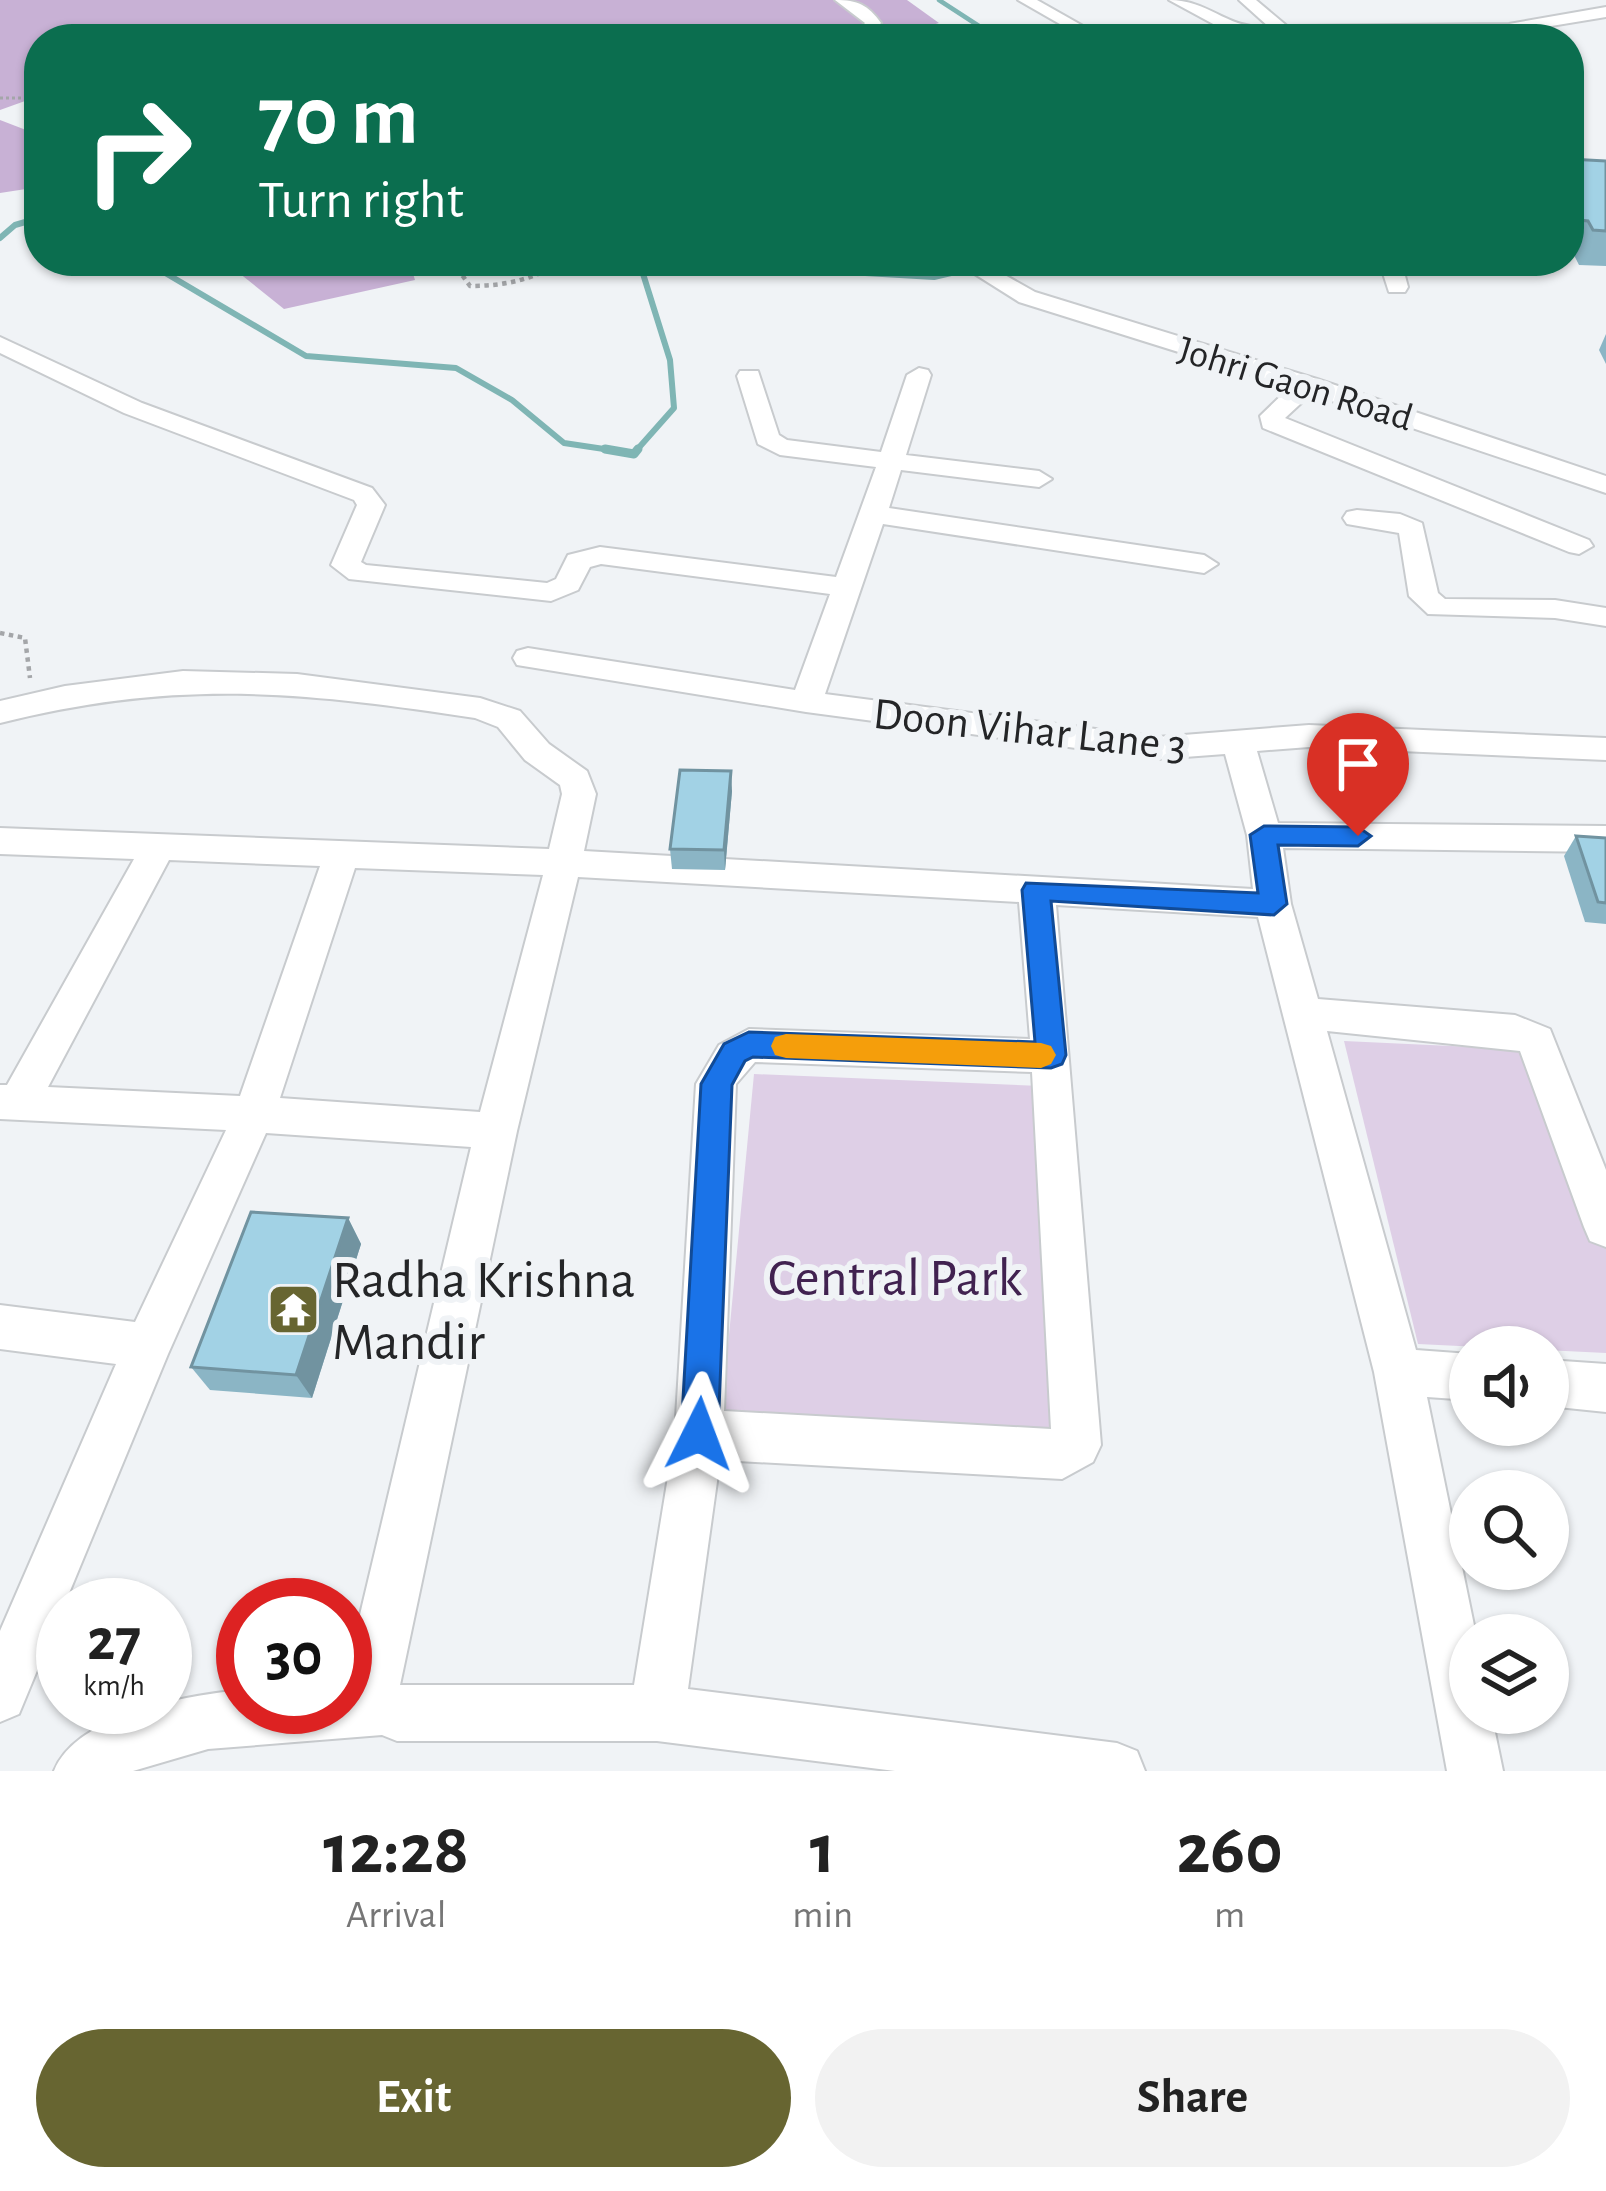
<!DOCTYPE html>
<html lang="en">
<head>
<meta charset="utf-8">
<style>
	:root { --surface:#fff; --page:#f2f2f2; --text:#222; --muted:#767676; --accent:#676531 }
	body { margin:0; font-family:"Alegreya Sans",sans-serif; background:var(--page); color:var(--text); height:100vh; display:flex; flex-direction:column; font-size:45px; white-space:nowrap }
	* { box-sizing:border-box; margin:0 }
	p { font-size:39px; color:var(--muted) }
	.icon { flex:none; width:66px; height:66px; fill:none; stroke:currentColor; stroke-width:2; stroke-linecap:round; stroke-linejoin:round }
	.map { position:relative; height:1771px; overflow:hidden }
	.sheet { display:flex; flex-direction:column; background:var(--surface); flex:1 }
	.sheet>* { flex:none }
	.top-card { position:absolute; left:24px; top:24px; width:1560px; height:252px; border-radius:48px; box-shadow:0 3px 9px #0004; background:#0b6e4f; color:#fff; overflow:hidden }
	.tools { position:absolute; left:1449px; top:1326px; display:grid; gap:24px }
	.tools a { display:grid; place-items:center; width:120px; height:120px; border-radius:50%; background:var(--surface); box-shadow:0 3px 9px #0004; font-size:60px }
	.speed { position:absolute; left:36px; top:1578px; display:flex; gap:24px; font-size:60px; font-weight:700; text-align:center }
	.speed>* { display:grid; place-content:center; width:156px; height:156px; border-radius:50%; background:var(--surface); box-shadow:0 3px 9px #0004; line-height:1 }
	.speed small { font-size:30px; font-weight:400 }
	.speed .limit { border:18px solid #d22; background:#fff; color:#111 }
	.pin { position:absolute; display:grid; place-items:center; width:102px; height:102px; color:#fff; margin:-123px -51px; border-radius:50% 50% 50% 0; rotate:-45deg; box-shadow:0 0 12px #0007 }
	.pin .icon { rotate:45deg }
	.me { position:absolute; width:132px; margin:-66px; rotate:3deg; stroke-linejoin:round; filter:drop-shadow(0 0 9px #0008) }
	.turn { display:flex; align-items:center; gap:42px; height:252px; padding:0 36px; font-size:54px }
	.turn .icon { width:156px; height:156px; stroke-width:2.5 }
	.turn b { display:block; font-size:84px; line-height:102px }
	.eta { display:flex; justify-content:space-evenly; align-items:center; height:204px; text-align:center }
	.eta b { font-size:72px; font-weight:700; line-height:84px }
	.button { display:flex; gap:24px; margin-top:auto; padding:24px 36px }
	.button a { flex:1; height:138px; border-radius:72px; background:var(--accent); color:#fff; font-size:48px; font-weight:700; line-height:138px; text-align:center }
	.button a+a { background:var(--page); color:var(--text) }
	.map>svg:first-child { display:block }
	.green { fill:#decfe6 }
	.forest { fill:#c8b1d5 }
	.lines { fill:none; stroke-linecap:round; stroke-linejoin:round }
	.stream-far2 { stroke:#7fb5b4; stroke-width:4.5 }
	.stream-far1 { stroke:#7fb5b4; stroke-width:6 }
	.stream { stroke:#7fb5b4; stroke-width:9 }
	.minor-casing { stroke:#c8cbce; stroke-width:4 }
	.path-far1 { stroke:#a4a6a9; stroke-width:3; stroke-dasharray:3 3; stroke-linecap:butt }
	.path { stroke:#a4a6a9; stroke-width:4.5; stroke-dasharray:4.5 4.5; stroke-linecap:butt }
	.minor { fill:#fff; fill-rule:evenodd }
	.wall { fill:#8bb5c5 }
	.shaded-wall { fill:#7193a0 }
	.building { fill:#a2d2e5; stroke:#7193a0; stroke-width:3 }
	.route { fill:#1a73e8; stroke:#114b97; stroke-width:3 }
	.slow { fill:#f59e0b }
	.labels { text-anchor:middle; stroke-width:12; stroke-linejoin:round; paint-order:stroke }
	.far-street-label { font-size:39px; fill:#242527; stroke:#f0f3f6 }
	.street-label { font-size:45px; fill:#242527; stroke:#f0f3f6 }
	.near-park-label { font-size:54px; fill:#412250; stroke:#f0f3f6 }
	.near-poi-label { font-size:54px; fill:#242527; stroke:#f0f3f6; text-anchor:start }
</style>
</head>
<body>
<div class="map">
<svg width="1606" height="1771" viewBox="0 0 1606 1771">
	<rect width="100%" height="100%" fill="#f0f3f6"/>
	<g class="green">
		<path d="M1344,1041L1536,1050L1606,1247V1353L1418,1344Z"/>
		<path d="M754,1074L1041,1086L1067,1446L720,1429Z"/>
	</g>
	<g class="forest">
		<path d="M0,0H907L939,23L886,39H39V96L0,110Z"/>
		<path d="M0,120L39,135V187L0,193Z"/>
		<path d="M224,261H409L415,280L284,309Z"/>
	</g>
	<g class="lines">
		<path class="stream-far2" d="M939,0L999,39"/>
		<g class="stream-far1">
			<path d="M0,238L15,225L39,218"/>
			<path d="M145,261L306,356L456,368L512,400L564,443L624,452"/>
			<path d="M790,261L848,272L934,277L1002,261"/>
			<path d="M635,452L674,408L670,360L639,261"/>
		</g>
		<path class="stream" d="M605,449L634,454L638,449"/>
		<defs>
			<g id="minor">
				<path d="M835,0C858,0 868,5 881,23L867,39H850L865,23Z"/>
				<path d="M1018,0H1037L1106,39H1086Z"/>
				<path d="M1169,0C1210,0 1227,30 1269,27L1239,0H1256L1287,26L1509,24L1606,7V17L1509,33L1203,39L1228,32Z"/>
				<path d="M954,261H980L1035,292L1317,379L1606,476V493L1311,394L1285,418L1589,540L1593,546L1579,554L1569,552L1263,428L1260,416L1290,387L1019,302Z"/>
				<path d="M1379,261H1401L1408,287L1405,292H1389Z"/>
				<path d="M0,337L142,403L372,488L385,505L361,562L366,565L547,583L556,579L568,555L600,547L836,577L876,467L780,455L758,444L737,376L740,371H758L779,435L787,440L881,452L907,375L919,368L928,370L931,375L906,455L1039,471L1052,479L1039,487L901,470L889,508L1204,555L1218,564L1204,573L883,524L825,694L1158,737L1309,725L1606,738V760L1309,747L1257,751L1278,823L1606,826V852L1283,848L1291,904L1318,999L1515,1015L1550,1029L1606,1170V1247L1590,1241L1584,1227L1520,1051L1327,1031L1416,1350L1470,1354V1400L1427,1397L1476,1635H1470V1713H1491L1503,1771H1447L1374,1372L1258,917L1056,905L1101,1445L1093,1462L1062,1479L720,1460L688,1689L1117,1743L1137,1751L1145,1771H895L657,1741H397L382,1735L208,1749L133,1771H54C77,1714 188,1695 243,1690V1707H345V1678L471,1147L266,1133L168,1354L19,1714L0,1722V1631L116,1364L0,1349V1305L135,1322L226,1130L0,1119V1085H7L134,859L0,854V828L549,849L562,794L560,785L525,760L498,727L475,718C298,691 176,679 0,723V701L65,686L183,671L297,674L480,698L520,711L549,744L587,771L596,794L584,851L1253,889L1247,835L1225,754L1158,759L806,712L517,665L513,658L517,651L528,648L795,690L830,594L601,564L590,567L578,590L551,601L349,579L331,565L357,505L354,500L124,413L0,353ZM169,860L320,866L240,1096L48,1087ZM355,868L543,875L480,1112L280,1098ZM578,877L1019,902L1030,1039L749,1029L719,1045L696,1084L675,1434L634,1685H400L517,1131ZM755,1062L1032,1072L1051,1429L724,1411L736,1084Z"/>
				<path d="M1357,510L1400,514L1422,523L1438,593L1445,599L1555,600L1606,608V626L1555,618L1428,614L1409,596L1399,533L1347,524L1343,518L1347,512Z"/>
				<path d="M1548,1360L1606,1364V1412L1548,1406Z"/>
			</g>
		</defs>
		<use href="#minor" class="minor-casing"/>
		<path class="path-far1" d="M0,98H39"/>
		<g class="path">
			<path d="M452,261L470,286C504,286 533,280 562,261"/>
			<path d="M0,633L25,638L30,678"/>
		</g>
		<use href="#minor" class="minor"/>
	</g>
	<g class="wall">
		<path d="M1569,159L1606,161V266L1579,265L1574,255H1569Z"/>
		<path d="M1606,334V364L1599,350Z"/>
		<path d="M732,791L725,870L672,869L670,849Z"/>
		<path d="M1576,836L1606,838V924L1585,922L1564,856Z"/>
		<path d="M348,1218L361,1244L312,1398L210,1390L191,1367Z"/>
	</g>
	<g class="shaded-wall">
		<path d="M731,771L732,791L725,870L724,850Z"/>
		<path d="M348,1218L361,1244L312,1398L296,1375Z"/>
	</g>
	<g class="building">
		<path d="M1569,159L1606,161V231L1593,230L1588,221L1569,219Z"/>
		<path d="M680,770L731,771L724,850L670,849Z"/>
		<path d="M1576,836L1606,838V903L1598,902Z"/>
		<path d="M251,1212L348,1218L296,1375L191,1367Z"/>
	</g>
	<path class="route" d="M1264,826L1358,827L1371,836L1358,846L1278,845L1287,904L1274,915L1051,901L1066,1055L1062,1064L1051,1068L753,1057L745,1061L732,1085L718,1434L712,1447L699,1453L686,1447L681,1434L701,1084L724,1044L749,1032L1035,1042L1022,890L1026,883L1258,893L1250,835Z"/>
	<path class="slow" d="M786,1034L1041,1043L1051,1046L1056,1055L1051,1064L1041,1068L786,1058L775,1055L771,1046L775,1037Z"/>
	<defs>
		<symbol id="temple-square" viewBox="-11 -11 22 22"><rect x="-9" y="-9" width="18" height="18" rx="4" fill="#676531" stroke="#f0f3f6"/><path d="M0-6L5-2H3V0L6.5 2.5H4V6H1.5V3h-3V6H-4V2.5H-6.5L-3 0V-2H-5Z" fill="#fff"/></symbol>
	</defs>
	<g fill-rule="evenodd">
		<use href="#temple-square" x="264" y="1280" width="59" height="59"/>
	</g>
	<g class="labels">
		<g class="far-street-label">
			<text transform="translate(1296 382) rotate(17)" y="14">Johri Gaon Road</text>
		</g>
		<g class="street-label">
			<text transform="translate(1030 728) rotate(6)" y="16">Doon Vihar Lane 3</text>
		</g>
		<g class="near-park-label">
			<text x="895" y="1295">Central Park</text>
		</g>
		<g class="near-poi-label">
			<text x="332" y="1297">Radha Krishna<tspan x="332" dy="62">Mandir</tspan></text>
		</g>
	</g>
</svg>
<div class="tools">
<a><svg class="icon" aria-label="sound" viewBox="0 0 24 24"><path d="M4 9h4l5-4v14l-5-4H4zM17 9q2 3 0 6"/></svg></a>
<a><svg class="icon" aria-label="search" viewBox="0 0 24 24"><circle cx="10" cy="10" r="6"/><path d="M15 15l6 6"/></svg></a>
<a><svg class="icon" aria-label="layers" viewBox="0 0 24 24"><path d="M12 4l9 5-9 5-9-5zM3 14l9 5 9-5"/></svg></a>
</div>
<div class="speed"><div>27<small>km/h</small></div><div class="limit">30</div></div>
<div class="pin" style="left:1358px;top:836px;background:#d93025"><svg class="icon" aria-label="arrive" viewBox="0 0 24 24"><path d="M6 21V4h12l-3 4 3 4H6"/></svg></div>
<svg class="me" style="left:699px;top:1434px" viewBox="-20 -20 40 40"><path d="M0-17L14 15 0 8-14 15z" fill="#1a73e8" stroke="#fff" stroke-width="4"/></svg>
<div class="top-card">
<div class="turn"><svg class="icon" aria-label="right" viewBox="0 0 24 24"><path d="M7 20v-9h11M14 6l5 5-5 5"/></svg><div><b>70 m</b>Turn right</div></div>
</div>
</div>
<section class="sheet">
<div class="eta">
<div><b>12:28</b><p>Arrival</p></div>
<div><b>1</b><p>min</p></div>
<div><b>260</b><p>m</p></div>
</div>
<div class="button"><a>Exit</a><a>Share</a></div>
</section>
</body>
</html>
